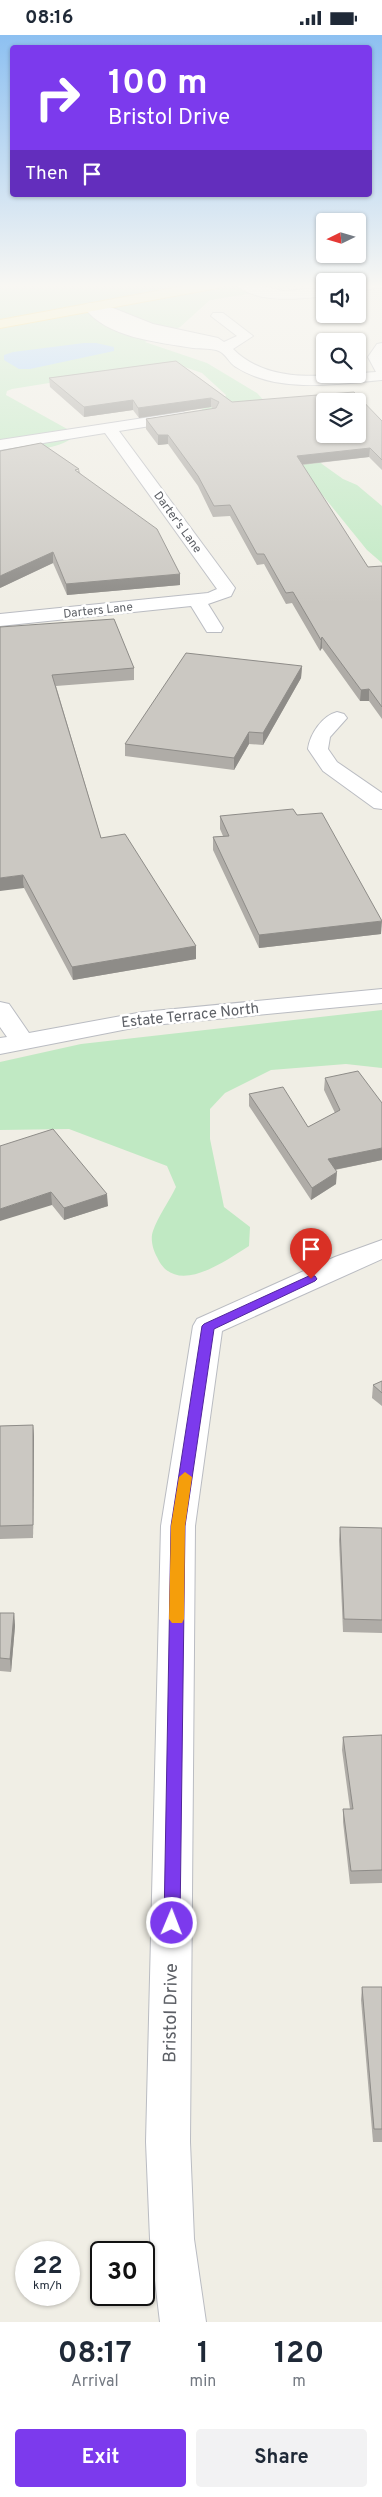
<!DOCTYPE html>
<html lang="en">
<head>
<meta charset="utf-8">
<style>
	:root { --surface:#fff; --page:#f2f2f3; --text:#1f2937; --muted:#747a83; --accent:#7c3aed }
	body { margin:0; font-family:Overpass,sans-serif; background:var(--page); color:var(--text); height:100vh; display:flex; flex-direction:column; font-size:19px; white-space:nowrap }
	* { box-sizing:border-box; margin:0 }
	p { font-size:16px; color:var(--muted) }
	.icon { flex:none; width:28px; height:28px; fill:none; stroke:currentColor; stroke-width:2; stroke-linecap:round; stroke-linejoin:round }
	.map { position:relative; height:2287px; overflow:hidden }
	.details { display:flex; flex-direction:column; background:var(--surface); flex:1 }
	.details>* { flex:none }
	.hud { position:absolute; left:10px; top:10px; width:362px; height:152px; border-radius:5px; box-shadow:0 1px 4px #0004; background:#7c3aed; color:#fff; overflow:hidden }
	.needle { width:32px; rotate:265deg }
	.buttons { position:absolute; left:316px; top:178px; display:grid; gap:10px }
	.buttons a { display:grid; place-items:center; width:50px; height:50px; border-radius:5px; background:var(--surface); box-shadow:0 1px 4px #0004; font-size:25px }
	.speed { position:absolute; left:15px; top:2206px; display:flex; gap:10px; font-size:25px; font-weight:700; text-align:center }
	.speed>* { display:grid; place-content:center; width:65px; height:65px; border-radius:50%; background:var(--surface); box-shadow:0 1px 4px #0004; line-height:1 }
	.speed small { font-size:12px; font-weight:400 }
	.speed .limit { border:2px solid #111; border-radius:8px; background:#fff; color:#111 }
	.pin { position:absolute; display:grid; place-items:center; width:42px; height:42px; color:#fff; margin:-51px -21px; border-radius:50% 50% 50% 0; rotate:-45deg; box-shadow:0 0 5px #0007 }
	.pin .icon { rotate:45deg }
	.me { position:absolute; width:55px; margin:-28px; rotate:1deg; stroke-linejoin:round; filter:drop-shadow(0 0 4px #0008) }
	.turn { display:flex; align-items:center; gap:18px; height:105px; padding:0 15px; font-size:22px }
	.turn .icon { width:65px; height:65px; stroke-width:2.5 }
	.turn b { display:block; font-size:35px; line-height:42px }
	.then { display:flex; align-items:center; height:48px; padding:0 15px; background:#0003; gap:10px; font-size:19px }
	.eta { display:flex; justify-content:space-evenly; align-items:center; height:85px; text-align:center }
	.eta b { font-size:30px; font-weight:700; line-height:35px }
	.primary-button { display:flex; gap:10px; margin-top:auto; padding:10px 15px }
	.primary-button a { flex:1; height:58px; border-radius:5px; background:var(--accent); color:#fff; font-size:20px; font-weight:700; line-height:58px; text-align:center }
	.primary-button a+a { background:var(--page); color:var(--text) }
	.status { display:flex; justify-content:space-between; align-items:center; height:35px; padding:0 25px; background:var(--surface); direction:ltr }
	.status svg { height:14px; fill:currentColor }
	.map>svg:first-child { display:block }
	.green { fill:#c0e9c3 }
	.water { fill:#a6d2ff }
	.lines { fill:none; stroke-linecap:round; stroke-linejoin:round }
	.minor-casing { stroke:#babcc2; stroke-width:2 }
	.major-casing { stroke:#fbd753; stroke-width:2 }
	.minor { fill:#fff; fill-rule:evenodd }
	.major { fill:#fff7ab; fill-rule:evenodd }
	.wall { fill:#afaca7 }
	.shaded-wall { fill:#8e8c88 }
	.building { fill:#cbc8c2; stroke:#8e8c88; fill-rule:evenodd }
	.route { fill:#7c3aed; stroke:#51269a }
	.slow { fill:#f59e0b }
	.labels { text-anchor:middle; stroke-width:5; stroke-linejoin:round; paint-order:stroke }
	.far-street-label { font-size:12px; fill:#5d6066; stroke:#fff }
	.street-label { font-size:15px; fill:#5d6066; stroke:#fff }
	.near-street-label { font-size:18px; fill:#5d6066; stroke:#fff }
</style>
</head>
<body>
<div class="status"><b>08:16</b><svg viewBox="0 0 49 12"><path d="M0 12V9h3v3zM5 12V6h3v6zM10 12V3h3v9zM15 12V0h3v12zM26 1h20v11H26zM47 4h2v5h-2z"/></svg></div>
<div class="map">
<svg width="382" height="2287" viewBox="0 0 382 2287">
	<rect width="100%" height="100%" fill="#f0eee5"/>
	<g class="green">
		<path d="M0,249H311L210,265L180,292L145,307L207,328L257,358L322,429L343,444L357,450L382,471V528L367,515L307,441L201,378L202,374L223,367L226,360L202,338L173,328L12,354L7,356L6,360L69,395L74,401C61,415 19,417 0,420Z"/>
		<path d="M382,975V1033L346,1029L271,1035L225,1058L210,1074V1104L224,1172L250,1192L249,1211C225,1226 175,1263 157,1222C153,1215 150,1204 153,1196C158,1181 169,1167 176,1152L167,1131L69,1094L0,1095V1027L81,1009Z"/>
	</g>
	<path class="water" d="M84,308H96L114,312V316L30,334H19L4,325V320L13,317Z"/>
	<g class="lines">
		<defs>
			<g id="minor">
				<path d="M236,249H253L283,256L325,253V261C301,264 254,269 236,249Z"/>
				<path d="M358,249H382V252L358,256Z"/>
				<path d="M91,268L113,273L153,289L218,303L224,307L237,301L211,281L213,278H223L253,301L233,314C270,351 329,340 376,337L368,322L377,309L382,308V345C335,349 278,359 236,332C230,329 226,319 219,316C212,313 201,314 193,313C158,307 106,303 84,272L86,269Z"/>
				<path d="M183,377L188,379L191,382L188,385L119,396L235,553L231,561L208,569L223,593L221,597H207L191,571L0,591V579L208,558L217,554L105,398L0,415V405Z"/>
				<path d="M337,677L344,679L347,683L330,702L328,714L337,727L382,758V774L374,773L323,736L308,714C310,699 322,681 337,677Z"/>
				<path d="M382,954V968L143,991L0,1019V1003L7,1002L0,992V967L9,969L29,998L143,977Z"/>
				<path d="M382,1205V1224L222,1296L195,1491L190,2107L194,2204L206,2287H160L150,2204L146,2107L161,1491L193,1291L197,1284L335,1222Z"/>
			</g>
			<path id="major" d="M195,249H224L218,253L0,293V285Z"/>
		</defs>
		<use href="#minor" class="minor-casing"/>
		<use href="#major" class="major-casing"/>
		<use href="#minor" class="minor"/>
		<use href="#major" class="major"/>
	</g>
	<g class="wall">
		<path d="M176,326L232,367L382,386V435L369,422L302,430L368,532L382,531V684L369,666H360L322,613L320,616L292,568L286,569L264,529L257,530L230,481L213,482L198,451L168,409L158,410L146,394V384L214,374L211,372L139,383L133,375L84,382L50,352L49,343Z"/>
		<path d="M79,434L80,438L180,539V550L67,560L53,528L0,553Z"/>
		<path d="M0,592L134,633V645L56,651L101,803L196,911V924L73,945L24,853Z"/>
		<path d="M302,631L301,643L263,710L249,709L234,735L125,721V709Z"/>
		<path d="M297,780L381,899L259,913L213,815V802L223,801L220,794V781Z"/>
		<path d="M325,1043L382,1125L335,1135L336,1149L311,1165L249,1071V1059L308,1092L335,1078L324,1055Z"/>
		<path d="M0,1111L108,1171L64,1185L52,1170Z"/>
		<path d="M382,1346V1371L372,1363L373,1350Z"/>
		<path d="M33,1390L34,1402L33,1503L0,1504V1391Z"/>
		<path d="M340,1492L382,1493V1598L343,1597L339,1505Z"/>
		<path d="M0,1578H14L15,1591L11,1637L0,1636Z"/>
		<path d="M382,1700V1848L350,1849L343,1787V1774H350L342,1715L343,1702Z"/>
		<path d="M362,1952H382V2107H373L361,1965Z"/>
	</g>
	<g class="shaded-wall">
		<path d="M211,363V372L139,383L138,373Z"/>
		<path d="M133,365V375L84,382V372Z"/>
		<path d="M158,400H168V409L158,410Z"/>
		<path d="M370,413L369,422L296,430L297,421Z"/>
		<path d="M53,517V528L0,553V541Z"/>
		<path d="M180,539V550L67,560L66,549Z"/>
		<path d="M322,602V613L320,616L321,605Z"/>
		<path d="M302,631L301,643L263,710V698Z"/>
		<path d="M369,654V666H360L361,655Z"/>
		<path d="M249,697V709L234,735V723Z"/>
		<path d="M23,840L24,853L0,856V843Z"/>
		<path d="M382,886L381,899L259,913V900Z"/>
		<path d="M196,911V924L73,945L72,932Z"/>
		<path d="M382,1113V1125L328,1136V1124Z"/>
		<path d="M337,1137L336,1149L311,1165L312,1153Z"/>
		<path d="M51,1157L52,1170L0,1186V1174Z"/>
		<path d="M107,1159L108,1171L64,1185V1173Z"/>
		<path d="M33,1390L34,1402L33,1503Z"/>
		<path d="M14,1578L15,1591L11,1637L10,1624Z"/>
	</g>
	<g class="building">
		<path d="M176,326L232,367L354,357L382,386V425L370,413L297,421L368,532L382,531V672L369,654L361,655L322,602L321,605L293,557L286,558L264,519H257L230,470L214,471L198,441L168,400H158L146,384L216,373L219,367L211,363L138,373L133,365L84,372L49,343ZM325,366H358V399H325Z"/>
		<path d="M41,408L79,434L75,435L157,494L180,539L66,549L53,517L0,541V416Z"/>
		<path d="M114,584L134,633L52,640L101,803L125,799L196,911L72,932L23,840L0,843V592Z"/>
		<path d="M186,618L302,631L263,698L249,697L234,723L125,709Z"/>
		<path d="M293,774L297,780L322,778L382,886L259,900L213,802L229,801L220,781Z"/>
		<path d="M358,1036L382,1068V1113L328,1124L337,1137L312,1153L249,1059L283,1052L308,1092L340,1075L325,1043Z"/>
		<path d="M53,1094L107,1159L64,1173L51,1157L0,1174V1111Z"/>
		<path d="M382,1346V1358L373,1350Z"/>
		<path d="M33,1390V1490L0,1491V1391Z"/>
		<path d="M340,1492L382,1493V1585L344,1584Z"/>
		<path d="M0,1578H14L10,1624L0,1623Z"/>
		<path d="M382,1700V1835L351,1836L343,1774H353L343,1702Z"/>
		<path d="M362,1952H382V2094H374Z"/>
	</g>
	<linearGradient id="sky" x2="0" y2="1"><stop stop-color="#8dc0f1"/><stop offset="0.44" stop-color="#f8f7f3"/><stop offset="1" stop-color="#f8f7f3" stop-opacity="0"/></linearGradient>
	<rect width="382" height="569" fill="url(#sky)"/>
	<path class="route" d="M311,1240L315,1241L317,1244L315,1246L214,1294L185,1491L180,1888L178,1893L172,1895L166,1893L164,1888L171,1491L202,1291L204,1289Z"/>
	<path class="slow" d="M185,1437L192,1442L185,1491L184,1584L182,1588H172L169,1584L171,1491L179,1442Z"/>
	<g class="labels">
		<g class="far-street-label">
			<text transform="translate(178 487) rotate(54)" y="4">Darter's Lane</text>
			<text transform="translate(98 575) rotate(-6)" y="4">Darters Lane</text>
		</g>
		<g class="street-label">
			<text transform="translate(190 980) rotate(-6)" y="5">Estate Terrace North</text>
		</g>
		<g class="near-street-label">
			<text transform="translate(170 1978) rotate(-89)" y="6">Bristol Drive</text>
		</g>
	</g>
</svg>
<div class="buttons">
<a><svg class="needle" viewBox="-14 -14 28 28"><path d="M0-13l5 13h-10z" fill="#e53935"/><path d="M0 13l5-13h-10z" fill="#747a83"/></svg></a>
<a><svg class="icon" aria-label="sound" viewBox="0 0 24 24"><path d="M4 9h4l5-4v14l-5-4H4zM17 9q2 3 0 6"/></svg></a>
<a><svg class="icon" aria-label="search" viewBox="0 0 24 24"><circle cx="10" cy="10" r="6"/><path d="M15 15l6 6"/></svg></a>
<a><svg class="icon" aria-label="layers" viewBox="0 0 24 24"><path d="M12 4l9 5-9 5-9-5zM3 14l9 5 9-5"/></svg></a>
</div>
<div class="speed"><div>22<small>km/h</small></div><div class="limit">30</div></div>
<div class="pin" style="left:311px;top:1244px;background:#d93025"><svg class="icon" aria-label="arrive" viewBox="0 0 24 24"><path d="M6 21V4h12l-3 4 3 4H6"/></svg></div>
<svg class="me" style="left:172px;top:1888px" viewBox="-20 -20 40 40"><circle r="17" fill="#7c3aed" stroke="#fff" stroke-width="3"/><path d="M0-11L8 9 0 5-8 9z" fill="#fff"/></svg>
<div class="hud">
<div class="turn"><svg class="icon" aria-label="right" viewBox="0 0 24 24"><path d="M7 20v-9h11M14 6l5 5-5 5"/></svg><div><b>100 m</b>Bristol Drive</div></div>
<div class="then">Then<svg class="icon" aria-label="arrive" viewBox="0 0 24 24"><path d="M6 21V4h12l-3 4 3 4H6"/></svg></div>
</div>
</div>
<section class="details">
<div class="eta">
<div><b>08:17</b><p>Arrival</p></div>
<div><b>1</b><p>min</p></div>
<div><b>120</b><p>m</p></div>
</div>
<div class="primary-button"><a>Exit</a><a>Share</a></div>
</section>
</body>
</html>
